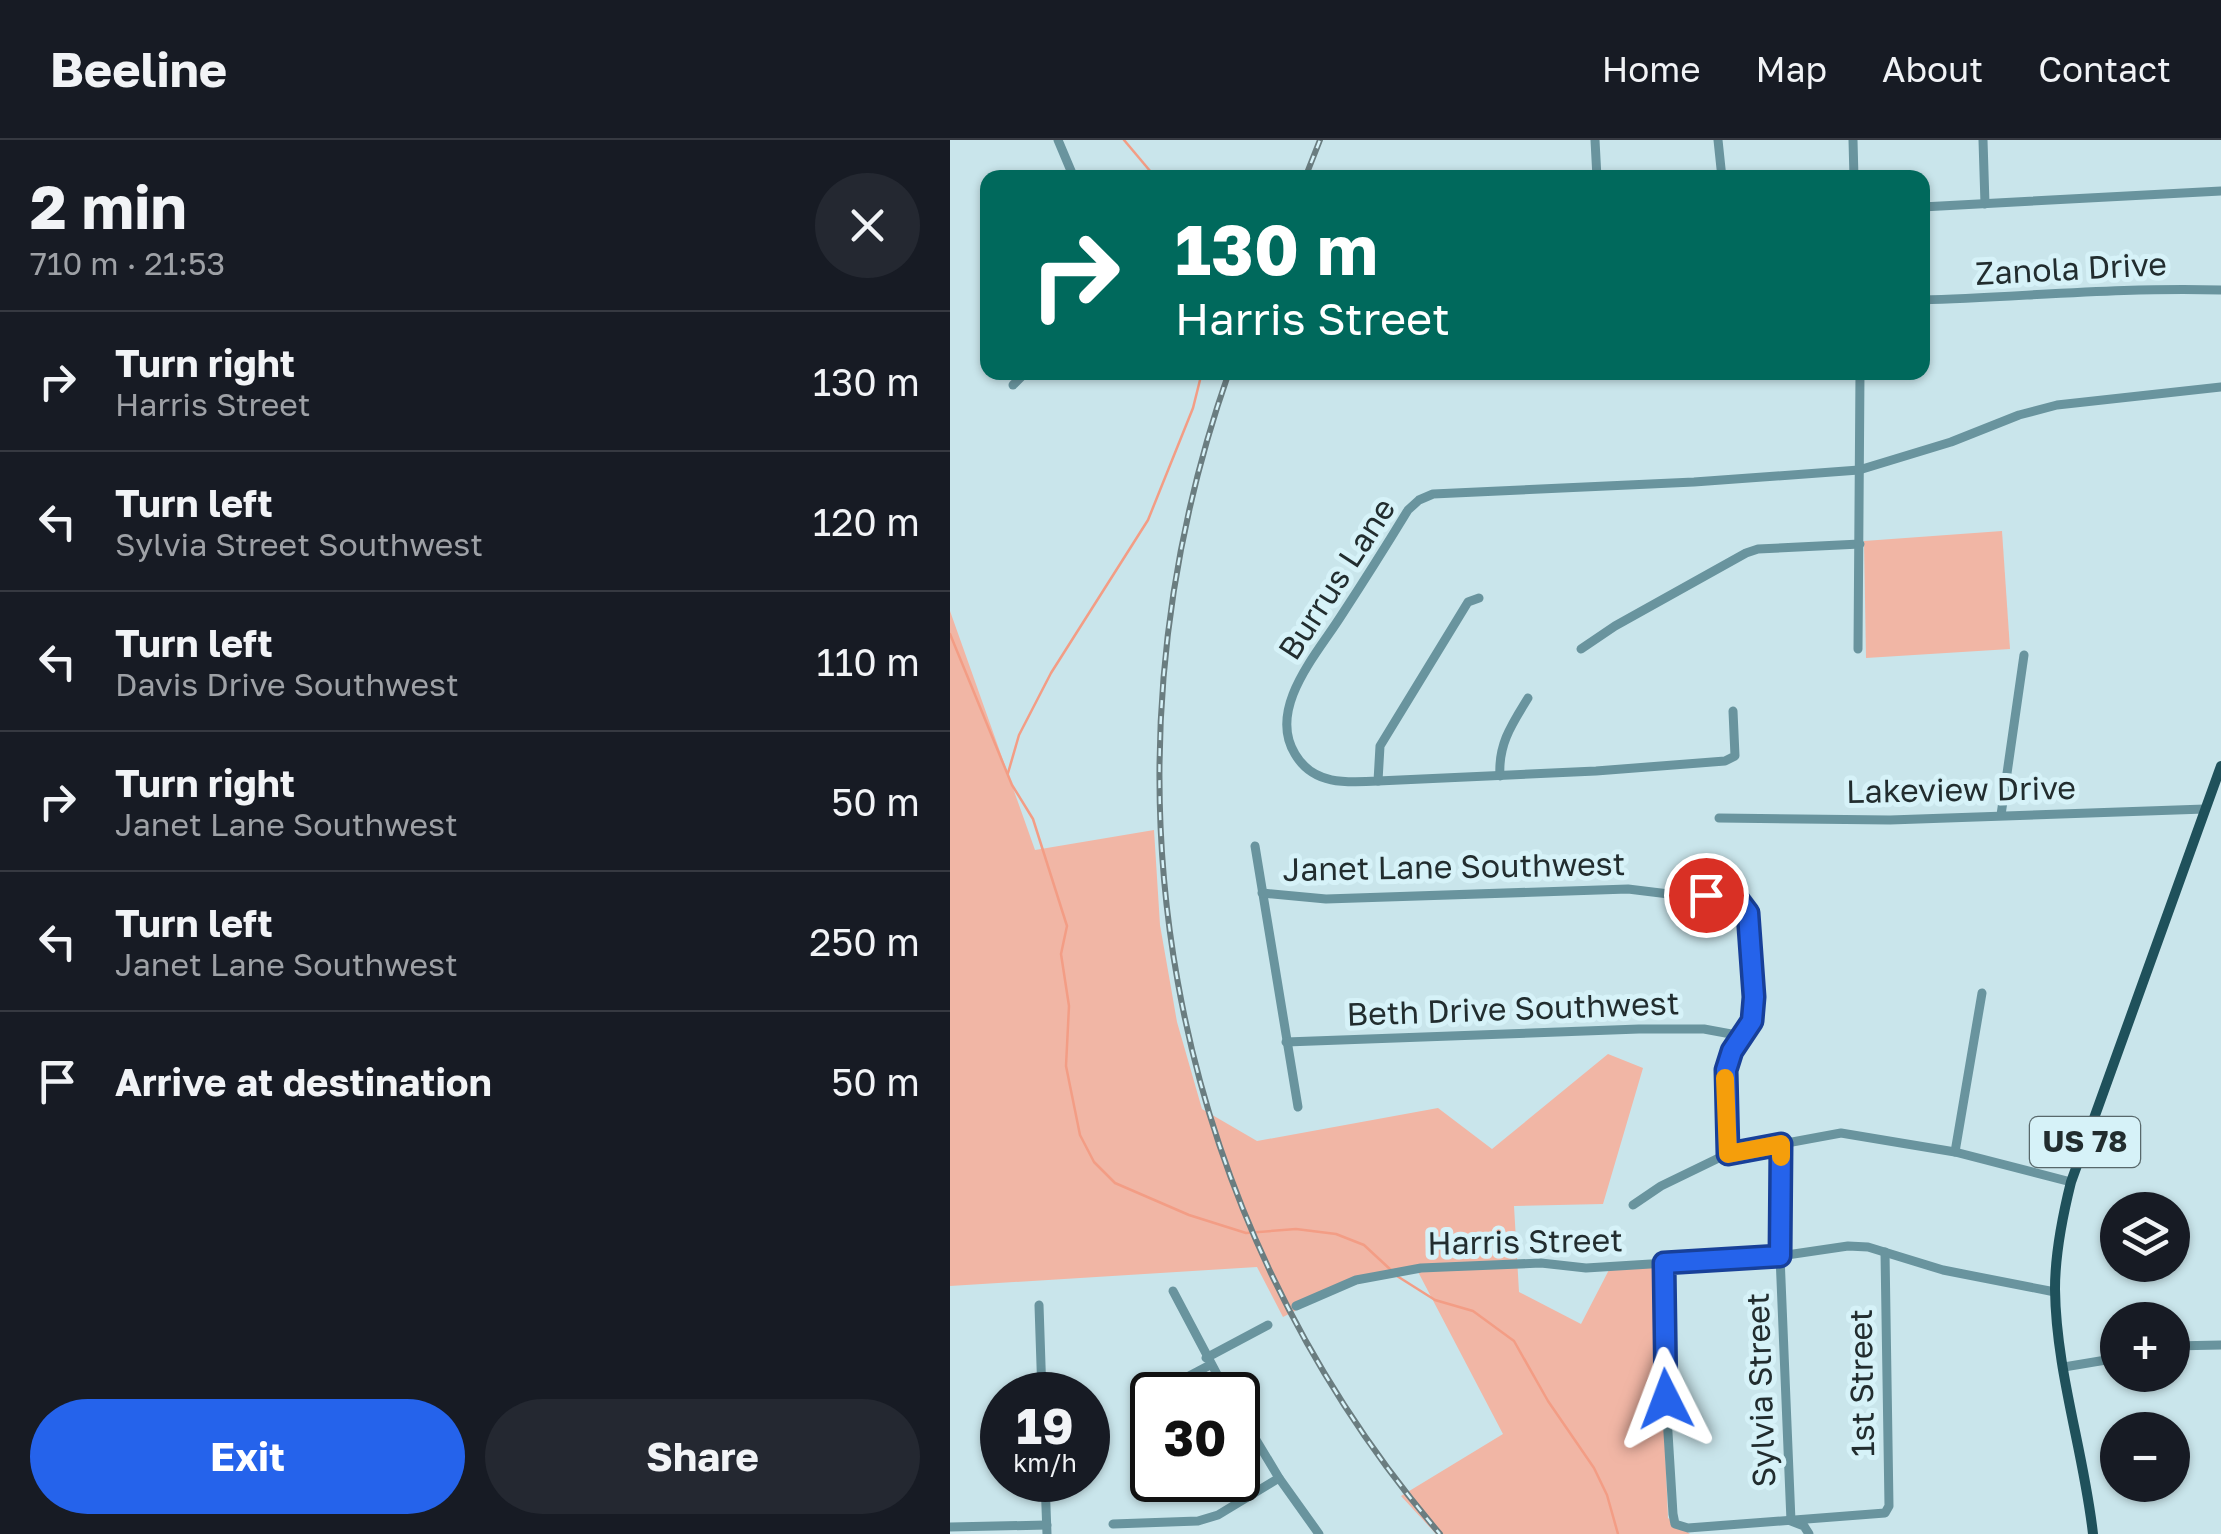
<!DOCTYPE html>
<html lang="en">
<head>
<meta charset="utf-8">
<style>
	:root { --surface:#171b24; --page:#242831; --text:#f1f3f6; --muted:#9ea1a6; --line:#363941; --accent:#2563eb }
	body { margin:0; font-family:"Golos Text",sans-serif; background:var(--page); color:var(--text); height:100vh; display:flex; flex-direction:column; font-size:38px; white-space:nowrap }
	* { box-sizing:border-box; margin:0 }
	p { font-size:32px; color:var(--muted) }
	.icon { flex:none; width:55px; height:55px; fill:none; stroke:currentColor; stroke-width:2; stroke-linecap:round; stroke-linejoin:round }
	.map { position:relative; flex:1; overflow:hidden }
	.side { display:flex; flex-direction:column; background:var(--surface); width:950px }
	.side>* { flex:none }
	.guide { position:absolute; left:30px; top:30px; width:950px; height:210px; border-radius:20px; box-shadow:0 2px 8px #0004; background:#00695c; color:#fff; overflow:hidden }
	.tools { position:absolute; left:1150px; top:1052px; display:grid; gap:20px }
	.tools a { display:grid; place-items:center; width:90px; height:90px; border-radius:50%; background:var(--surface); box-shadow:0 2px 8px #0004; font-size:50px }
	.speed { position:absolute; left:30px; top:1232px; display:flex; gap:20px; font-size:50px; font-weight:700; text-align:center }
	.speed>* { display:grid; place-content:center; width:130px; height:130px; border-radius:50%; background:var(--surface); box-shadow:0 2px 8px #0004; line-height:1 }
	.speed small { font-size:25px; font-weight:400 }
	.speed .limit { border:5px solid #111; border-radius:15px; background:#fff; color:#111 }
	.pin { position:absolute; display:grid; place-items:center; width:85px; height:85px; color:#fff; margin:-42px; border:5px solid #fff; border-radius:50%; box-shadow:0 2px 10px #0007 }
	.me { position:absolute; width:110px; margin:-55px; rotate:357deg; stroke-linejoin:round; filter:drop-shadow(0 0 8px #0008) }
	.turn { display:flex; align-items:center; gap:35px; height:210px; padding:0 30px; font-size:45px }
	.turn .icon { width:130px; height:130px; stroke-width:2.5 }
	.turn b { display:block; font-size:70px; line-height:85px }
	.round { display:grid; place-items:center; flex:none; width:105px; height:105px; border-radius:52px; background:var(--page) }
	.head { display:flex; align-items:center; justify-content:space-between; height:170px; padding:0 30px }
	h1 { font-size:60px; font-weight:700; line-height:75px }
	.primary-button { display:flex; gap:20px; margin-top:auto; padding:20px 30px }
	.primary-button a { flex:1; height:115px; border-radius:60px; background:var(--accent); color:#fff; font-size:40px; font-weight:700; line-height:115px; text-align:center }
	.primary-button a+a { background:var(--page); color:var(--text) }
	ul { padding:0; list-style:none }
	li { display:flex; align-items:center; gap:30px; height:140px; padding:0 30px; border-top:2px solid var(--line) }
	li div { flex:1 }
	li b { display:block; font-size:38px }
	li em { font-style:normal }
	header { display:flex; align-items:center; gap:60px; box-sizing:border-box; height:140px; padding:0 50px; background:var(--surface); border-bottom:2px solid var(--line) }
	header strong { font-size:48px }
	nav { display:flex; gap:55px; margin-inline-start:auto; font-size:35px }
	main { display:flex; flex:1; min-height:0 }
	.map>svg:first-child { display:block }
	.green { fill:#f1b6a5 }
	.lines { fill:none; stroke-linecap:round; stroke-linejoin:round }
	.stream { stroke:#f39d85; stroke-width:2.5 }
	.minor { stroke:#69949e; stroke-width:9 }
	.major { stroke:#1f515b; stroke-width:10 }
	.rail-casing { stroke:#6a7d80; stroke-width:6 }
	.rail { stroke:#d6f2f8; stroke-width:2.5; stroke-dasharray:8; stroke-linecap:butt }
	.route-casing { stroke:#184099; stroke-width:25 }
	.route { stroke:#2563eb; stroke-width:18 }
	.slow { stroke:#f59e0b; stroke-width:18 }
	.labels { text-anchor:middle; stroke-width:10; stroke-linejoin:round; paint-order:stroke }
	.shield { fill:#d6f2f8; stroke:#58686b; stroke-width:2.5 }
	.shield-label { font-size:30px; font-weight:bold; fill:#222d2f }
	.street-label { font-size:32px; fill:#222d2f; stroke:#d6f2f8 }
</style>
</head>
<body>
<header>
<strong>Beeline</strong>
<nav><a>Home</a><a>Map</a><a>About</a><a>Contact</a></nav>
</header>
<main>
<section class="side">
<div class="head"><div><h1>2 min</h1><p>710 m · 21:53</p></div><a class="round"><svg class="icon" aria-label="close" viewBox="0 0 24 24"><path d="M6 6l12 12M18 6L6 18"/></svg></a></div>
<ul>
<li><svg class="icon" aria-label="right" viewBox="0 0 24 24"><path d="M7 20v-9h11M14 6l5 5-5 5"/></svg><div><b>Turn right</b><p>Harris Street</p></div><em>130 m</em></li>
<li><svg class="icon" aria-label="left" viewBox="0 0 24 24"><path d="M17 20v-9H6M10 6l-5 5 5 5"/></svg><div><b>Turn left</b><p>Sylvia Street Southwest</p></div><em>120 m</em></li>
<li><svg class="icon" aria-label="left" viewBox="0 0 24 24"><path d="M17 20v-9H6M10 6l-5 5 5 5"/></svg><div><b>Turn left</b><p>Davis Drive Southwest</p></div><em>110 m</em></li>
<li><svg class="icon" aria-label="right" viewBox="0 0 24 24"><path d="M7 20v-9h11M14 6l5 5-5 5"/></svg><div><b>Turn right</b><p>Janet Lane Southwest</p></div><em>50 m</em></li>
<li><svg class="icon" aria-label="left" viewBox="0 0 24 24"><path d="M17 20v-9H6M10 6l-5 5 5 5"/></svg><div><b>Turn left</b><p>Janet Lane Southwest</p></div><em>250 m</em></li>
<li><svg class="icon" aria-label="arrive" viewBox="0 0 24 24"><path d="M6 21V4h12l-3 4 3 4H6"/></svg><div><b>Arrive at destination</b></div><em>50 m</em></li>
</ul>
<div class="primary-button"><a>Exit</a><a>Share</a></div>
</section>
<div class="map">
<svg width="1271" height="1394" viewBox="0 0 1271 1394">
	<rect width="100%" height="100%" fill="#c9e5eb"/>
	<g class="green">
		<path d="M1052,391L1060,509L916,518L914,401Z"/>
		<path d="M0,471L85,710L204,690L210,785L227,882L252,969L307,1001L488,968L542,1009L658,914L693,928L653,1064L564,1066L569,1152L631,1184L662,1124L713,1121L709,1161L718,1378L740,1394H486L451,1356L553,1294L466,1128L386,1150L333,1177L307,1127L0,1146Z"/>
	</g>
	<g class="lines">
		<g class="stream">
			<path d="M174,0L206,38"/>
			<path d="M0,494L62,645L83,679L117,786L111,814L119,866L116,926L130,995L144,1022L165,1043L239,1075L296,1093L346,1089L386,1094L414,1105L442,1131"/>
			<path d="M58,633L69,595L101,533L198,380L243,268L252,232"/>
			<path d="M447,1136L485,1160L523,1171L564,1201L598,1261L644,1328L657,1355L668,1394"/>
		</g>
		<g class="minor">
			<path d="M108,0L124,38"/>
			<path d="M645,0L647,38"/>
			<path d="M768,0L772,38"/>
			<path d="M903,0L904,38"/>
			<path d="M1033,0L1035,64"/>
			<path d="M972,67L1271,51"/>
			<path d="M972,160C1072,157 1171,147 1271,150"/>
			<path d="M63,245L76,232"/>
			<path d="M529,458L518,462L430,606L428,641C396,643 363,645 345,614C317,568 367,514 391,476C414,441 436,406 458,370L469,360L483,354L744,342L909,330L1001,302L1069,275L1107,265L1271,247"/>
			<path d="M631,509L665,486L796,413L808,409L910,404"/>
			<path d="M908,509L910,232"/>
			<path d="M550,636C548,604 562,584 578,558"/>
			<path d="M428,641L646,631L775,621L785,616L783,571"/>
			<path d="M1051,675L1074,515"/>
			<path d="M769,678L940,680L1255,669"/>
			<path d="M305,706L348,967"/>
			<path d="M312,753L376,759L678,749L735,756L786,757L798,773L804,857L802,881L782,911L776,930L777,1014"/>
			<path d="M336,902L689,889H754L792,896"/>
			<path d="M831,1004L830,1116L841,1381L854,1386L859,1394"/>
			<path d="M1005,1012L1032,853"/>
			<path d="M683,1065L711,1046L777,1014L891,993L1005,1012L1121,1042"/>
			<path d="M714,1123V1228L723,1374L725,1384L738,1388L935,1373L939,1366L935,1112"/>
			<path d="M223,1151L278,1255"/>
			<path d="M89,1165L92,1255"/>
			<path d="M346,1166L406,1140L471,1128L591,1123L636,1128L830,1116L898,1106L918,1107L993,1130L1105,1152"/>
			<path d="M1222,1206L1271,1205"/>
			<path d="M256,1218L318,1185"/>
			<path d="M1114,1227L1168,1218"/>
			<path d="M221,1254L224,1244L260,1225"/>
			<path d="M288,1270L329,1338L369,1394"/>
			<path d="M95,1340L97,1394"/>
			<path d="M163,1384L248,1381L268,1375L329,1338"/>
			<path d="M0,1387L97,1385"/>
		</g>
		<path class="major" d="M1143,1394C1134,1312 1106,1232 1105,1149C1105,1113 1112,1078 1121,1042L1271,626"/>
		<defs>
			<g id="rail">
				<path d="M355,38L370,0"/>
				<path d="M279,232C138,634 213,1069 490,1394"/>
			</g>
		</defs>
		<use href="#rail" class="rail-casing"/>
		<use href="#rail" class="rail"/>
	</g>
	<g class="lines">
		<defs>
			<path id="route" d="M716,1259L714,1123L830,1116L831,1004L778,1014L776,930L782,911L802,881L804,857L798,773L786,757L756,755"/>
		</defs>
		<use href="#route" class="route-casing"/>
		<use href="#route" class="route"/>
		<path class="slow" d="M775,938L778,1014L831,1004V1017"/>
	</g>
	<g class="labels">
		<rect class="shield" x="1080" y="977" width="110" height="50" rx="8"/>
		<g class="shield-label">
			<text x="1135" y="1012">US 78</text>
		</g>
		<g class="street-label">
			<text transform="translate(1121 129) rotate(-3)" y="11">Zanola Drive</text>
			<text transform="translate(387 439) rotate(-57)" y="11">Burrus Lane</text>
			<text transform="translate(1011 650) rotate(-1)" y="11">Lakeview Drive</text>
			<text transform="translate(504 727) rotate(-1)" y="11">Janet Lane Southwest</text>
			<text transform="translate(563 869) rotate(-2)" y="11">Beth Drive Southwest</text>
			<text transform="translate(575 1102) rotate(-1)" y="11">Harris Street</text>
			<text transform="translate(912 1243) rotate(-91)" y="11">1st Street</text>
			<text transform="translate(811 1250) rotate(-92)" y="11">Sylvia Street</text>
		</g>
	</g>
</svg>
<div class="tools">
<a><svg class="icon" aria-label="layers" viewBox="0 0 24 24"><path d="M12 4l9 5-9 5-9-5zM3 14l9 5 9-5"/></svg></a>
<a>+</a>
<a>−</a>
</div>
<div class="speed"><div>19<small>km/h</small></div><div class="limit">30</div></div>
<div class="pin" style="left:756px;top:755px;background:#d93025"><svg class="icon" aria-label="arrive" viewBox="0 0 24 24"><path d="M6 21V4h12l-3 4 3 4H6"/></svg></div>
<svg class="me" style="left:716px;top:1259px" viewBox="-20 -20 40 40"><path d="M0-17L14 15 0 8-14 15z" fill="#2563eb" stroke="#fff" stroke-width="4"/></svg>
<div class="guide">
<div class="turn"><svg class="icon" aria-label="right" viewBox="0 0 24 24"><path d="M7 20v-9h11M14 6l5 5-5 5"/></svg><div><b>130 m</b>Harris Street</div></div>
</div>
</div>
</main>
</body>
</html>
